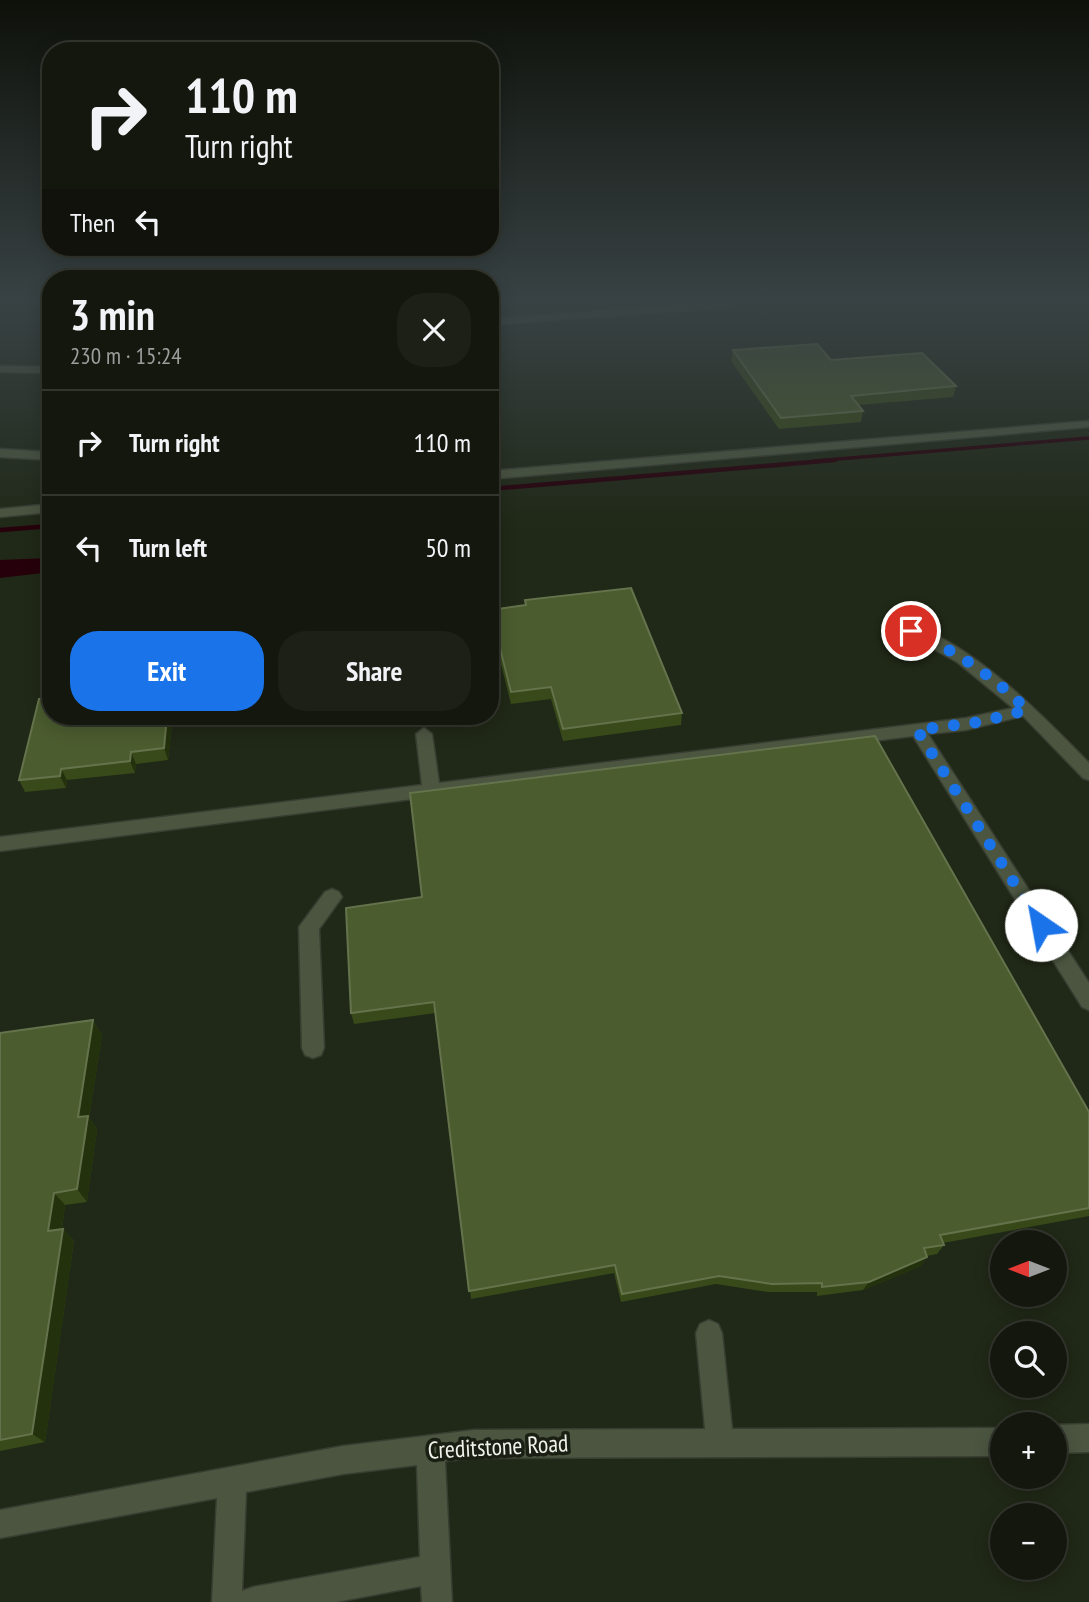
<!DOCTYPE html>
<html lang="en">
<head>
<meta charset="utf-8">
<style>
	:root { --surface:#14170e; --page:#1d2017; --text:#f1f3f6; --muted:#9d9f9e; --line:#33362e; --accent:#1a73e8 }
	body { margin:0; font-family:"PT Sans Narrow",sans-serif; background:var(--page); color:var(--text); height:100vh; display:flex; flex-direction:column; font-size:26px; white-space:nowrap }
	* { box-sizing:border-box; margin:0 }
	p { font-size:23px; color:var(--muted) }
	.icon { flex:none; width:38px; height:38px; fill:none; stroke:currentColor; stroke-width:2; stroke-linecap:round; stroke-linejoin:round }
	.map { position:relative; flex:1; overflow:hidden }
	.sheet { position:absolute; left:42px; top:270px; width:457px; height:455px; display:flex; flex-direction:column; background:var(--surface); border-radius:28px; box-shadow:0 4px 18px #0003,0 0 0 2px var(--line) }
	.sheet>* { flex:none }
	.hud { position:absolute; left:42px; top:42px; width:457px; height:214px; border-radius:28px; box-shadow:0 4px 18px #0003,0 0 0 2px var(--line); background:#14170e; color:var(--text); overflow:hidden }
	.needle { width:46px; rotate:270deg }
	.tools { position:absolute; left:990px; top:1230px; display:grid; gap:14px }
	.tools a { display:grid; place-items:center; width:77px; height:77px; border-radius:50%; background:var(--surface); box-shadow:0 4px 18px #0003,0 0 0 2px var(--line); font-size:35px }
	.pin { position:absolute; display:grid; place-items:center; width:60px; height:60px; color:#fff; margin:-30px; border:4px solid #fff; border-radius:50%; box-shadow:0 2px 7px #0007 }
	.me { position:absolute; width:77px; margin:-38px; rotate:327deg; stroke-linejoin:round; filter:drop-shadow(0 0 5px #0008) }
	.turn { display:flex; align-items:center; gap:24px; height:147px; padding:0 28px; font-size:32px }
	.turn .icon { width:91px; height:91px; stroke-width:2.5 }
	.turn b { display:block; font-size:49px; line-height:60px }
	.then { display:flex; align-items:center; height:66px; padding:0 28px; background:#0003; gap:14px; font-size:26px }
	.round { display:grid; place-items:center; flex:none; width:74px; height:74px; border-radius:28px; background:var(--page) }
	.headline { display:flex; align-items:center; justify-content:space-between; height:119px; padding:0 28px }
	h1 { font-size:42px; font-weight:800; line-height:52px }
	.action { display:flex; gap:14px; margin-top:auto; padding:14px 28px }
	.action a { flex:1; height:80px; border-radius:28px; background:var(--accent); color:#fff; font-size:28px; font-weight:800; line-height:80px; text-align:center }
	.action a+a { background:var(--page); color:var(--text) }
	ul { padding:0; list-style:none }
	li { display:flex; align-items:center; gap:21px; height:105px; padding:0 28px; border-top:2px solid var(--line) }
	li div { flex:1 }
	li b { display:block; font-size:26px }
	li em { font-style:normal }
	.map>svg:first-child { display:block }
	.built { fill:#202817; fill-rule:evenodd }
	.water { fill:#26000b }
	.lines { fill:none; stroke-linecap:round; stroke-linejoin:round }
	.stream-far1 { stroke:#26000b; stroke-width:3.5 }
	.stream { stroke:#26000b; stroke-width:4.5 }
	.minor-casing { stroke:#383d31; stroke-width:3 }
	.minor { fill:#4b5540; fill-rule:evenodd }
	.wall { fill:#384a19 }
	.shaded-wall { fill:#24310d }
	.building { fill:#4b5c2f; stroke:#65734c; stroke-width:2 }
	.route { stroke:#1a73e8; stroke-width:12; stroke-dasharray:0 21.6 }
	.labels { text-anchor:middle; stroke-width:7; stroke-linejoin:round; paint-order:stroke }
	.near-street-label { font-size:24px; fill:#eef2ea; stroke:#1a1f13 }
</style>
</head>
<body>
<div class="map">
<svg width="1089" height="1602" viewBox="0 0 1089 1602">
	<rect width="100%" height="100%" fill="#1a1f13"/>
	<path class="built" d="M0,304H51V716H490V304H1089V1602H0ZM1003,1242H1055V1295H1003ZM1003,1334H1055V1386H1003ZM1003,1424H1055V1477H1003ZM1003,1516H1055V1568H1003Z"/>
	<path class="water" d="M51,558V572L0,578V560Z"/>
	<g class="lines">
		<path class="stream-far1" d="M814,461L1089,438"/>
		<g class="stream">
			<path d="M490,489L835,460"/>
			<path d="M0,530L51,526"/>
		</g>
		<defs>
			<g id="minor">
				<path d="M686,304H735L730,307L490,325V319Z"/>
				<path d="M0,366L51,367V373L0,372Z"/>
				<path d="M1089,421V427L490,479V471Z"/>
				<path d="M0,449L51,452V460L0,457Z"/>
				<path d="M51,504V512L0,517V509Z"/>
				<path d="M911,626C972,642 1046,719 1089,763V780L1083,778L1023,716L966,730L928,734L1089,983V1010L1082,1007L913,736L0,851V837L422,785L416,734L424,728L432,734L439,783L966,718L1013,708L957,662L906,634L904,631Z"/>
				<path d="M332,889L339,892L342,897L319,929L324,1048L321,1055L313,1058L305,1055L302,1048L299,927L325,892Z"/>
				<path d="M709,1320L718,1324L722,1333L732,1429L1003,1428V1456L474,1458L445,1461L452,1602H422L421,1586L336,1602H212L217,1498L0,1538V1510L343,1446L474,1430L705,1429L696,1333L700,1324ZM417,1465L420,1557L253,1587L242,1591L246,1492L343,1474Z"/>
				<path d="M1089,1424V1452L1055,1453V1425Z"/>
			</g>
		</defs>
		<use href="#minor" class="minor-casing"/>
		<use href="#minor" class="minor"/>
	</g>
	<g class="wall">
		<path d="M733,350L956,386L953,397L859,405L863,411L861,422L779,429L731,361Z"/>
		<path d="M525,600L682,713L681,725L563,741L551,699L511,704L497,648H490V610L525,605Z"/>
		<path d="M173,716L168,760L136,764L135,773L67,780L66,788L25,792L19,780Z"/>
		<path d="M346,908L1089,1112V1216L943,1243L944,1245L937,1254L927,1256L921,1266L863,1290L817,1296V1292H768L716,1284L621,1302L614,1273L471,1299L436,1013L354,1024L351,1013Z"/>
		<path d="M93,1020L102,1035L89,1118L97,1129L87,1202L65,1205L62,1229H63L74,1241L45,1442L0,1451V1033Z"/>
	</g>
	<g class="shaded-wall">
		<path d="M167,716H173L168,760L164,748Z"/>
		<path d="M131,752L136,764L135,773L130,761Z"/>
		<path d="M61,769L67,780L66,788L60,776Z"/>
		<path d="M93,1020L102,1035L89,1118L97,1129L87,1202L77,1189L78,1117Z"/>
		<path d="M54,1193L65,1205L60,1243L48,1231Z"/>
		<path d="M63,1229L74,1241L45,1442L32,1434Z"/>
		<path d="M927,1257L921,1266L863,1290L869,1282Z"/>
	</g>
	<g class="building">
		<path d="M817,344L831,360L922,353L956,386L851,396L863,411L781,418L733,350Z"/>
		<path d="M631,588L682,713L563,729L551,687L511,692L497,636L490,637V610L526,605L525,600Z"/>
		<path d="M51,698V716H167L164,748L131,752L130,761L61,769L60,776L19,780L39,699Z"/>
		<path d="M875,736L1089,1112V1208L940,1235L944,1245L924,1248L927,1257L869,1282L822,1287V1283L772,1284L719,1276L622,1294L615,1265L469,1291L434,1002L351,1013L346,908L422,897L410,793Z"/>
		<path d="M93,1020L78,1117L88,1116L77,1189L54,1193L48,1231L63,1229L32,1434L0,1440V1033Z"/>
	</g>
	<linearGradient id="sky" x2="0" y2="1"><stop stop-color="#0e110a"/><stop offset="0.57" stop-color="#384244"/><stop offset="1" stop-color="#384244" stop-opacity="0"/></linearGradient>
	<rect width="1089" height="529" fill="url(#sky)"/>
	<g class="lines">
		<path class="route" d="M911,631C954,650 995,677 1027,710L979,722L917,730L1041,925"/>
	</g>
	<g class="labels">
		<g class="near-street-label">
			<text transform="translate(498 1447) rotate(-3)" y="8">Creditstone Road</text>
		</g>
	</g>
</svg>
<div class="tools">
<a><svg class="needle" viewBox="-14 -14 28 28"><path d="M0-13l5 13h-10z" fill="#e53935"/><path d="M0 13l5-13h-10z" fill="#9d9f9e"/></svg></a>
<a><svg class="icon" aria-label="search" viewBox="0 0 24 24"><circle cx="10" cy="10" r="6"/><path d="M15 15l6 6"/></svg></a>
<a>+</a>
<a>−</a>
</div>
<div class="pin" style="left:911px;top:631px;background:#d93025"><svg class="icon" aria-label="arrive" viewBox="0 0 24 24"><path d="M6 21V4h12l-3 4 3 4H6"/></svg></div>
<svg class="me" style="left:1041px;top:925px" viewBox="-20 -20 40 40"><circle r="19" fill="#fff"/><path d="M0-13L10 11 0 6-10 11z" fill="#1a73e8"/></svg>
<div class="hud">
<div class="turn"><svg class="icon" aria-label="right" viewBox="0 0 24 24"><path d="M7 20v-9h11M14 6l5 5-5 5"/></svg><div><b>110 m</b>Turn right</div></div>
<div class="then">Then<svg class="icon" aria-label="left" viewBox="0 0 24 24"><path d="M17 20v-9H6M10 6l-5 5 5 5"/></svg></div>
</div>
<section class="sheet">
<div class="headline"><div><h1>3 min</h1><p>230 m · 15:24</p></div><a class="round"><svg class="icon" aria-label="close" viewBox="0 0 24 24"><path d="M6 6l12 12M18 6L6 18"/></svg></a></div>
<ul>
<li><svg class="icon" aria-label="right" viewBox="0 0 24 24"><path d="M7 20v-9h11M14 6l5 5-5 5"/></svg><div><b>Turn right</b></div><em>110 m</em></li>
<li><svg class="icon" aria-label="left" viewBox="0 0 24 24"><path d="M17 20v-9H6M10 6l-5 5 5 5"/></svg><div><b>Turn left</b></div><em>50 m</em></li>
</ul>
<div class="action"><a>Exit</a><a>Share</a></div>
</section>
</div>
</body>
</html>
